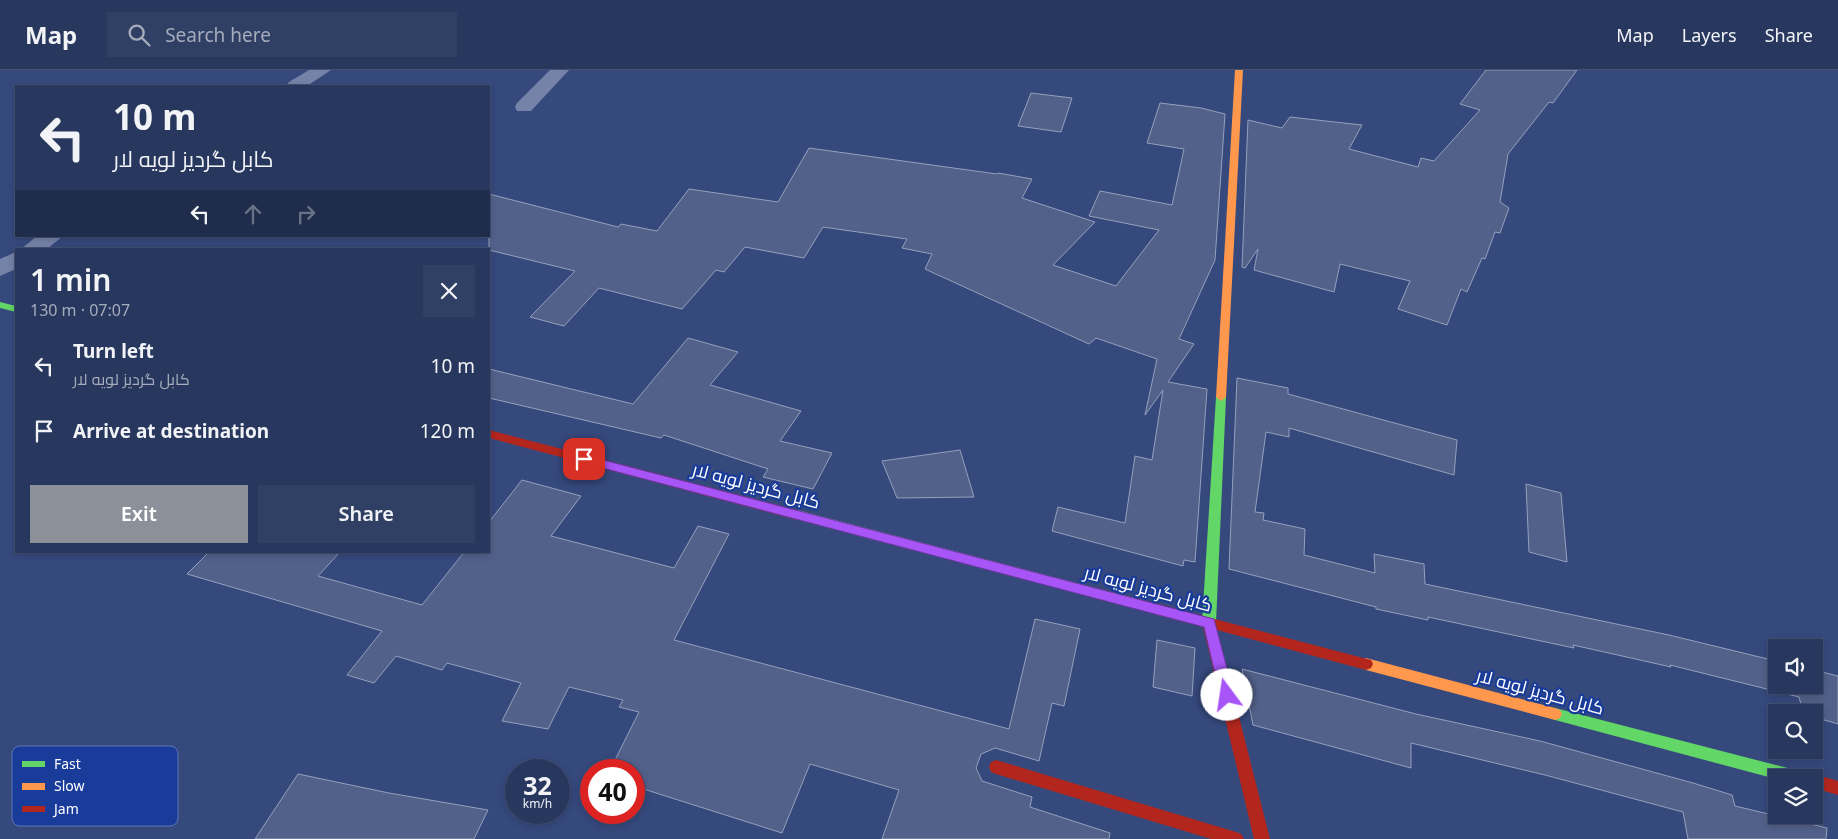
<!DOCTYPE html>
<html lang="en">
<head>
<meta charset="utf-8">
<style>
	:root { --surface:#28375e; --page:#303f64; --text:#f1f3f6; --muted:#a5acbc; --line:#445173; --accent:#8c9099 }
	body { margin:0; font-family:"Noto Sans",Cairo,sans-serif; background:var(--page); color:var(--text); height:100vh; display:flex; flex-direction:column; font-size:19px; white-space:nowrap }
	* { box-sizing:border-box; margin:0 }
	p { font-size:16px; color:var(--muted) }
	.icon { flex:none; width:28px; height:28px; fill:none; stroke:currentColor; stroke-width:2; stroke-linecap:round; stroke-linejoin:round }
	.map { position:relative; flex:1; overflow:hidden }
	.panel { position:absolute; left:15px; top:178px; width:475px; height:305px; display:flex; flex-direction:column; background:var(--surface); border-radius:0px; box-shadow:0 2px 8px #0003,0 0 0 1px var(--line) }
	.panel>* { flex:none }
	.banner { position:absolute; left:15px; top:15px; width:475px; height:152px; border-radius:0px; box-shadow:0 2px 8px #0003,0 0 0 1px var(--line); background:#28375e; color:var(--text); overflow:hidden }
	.tools { position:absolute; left:1768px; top:569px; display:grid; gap:10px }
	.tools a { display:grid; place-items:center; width:55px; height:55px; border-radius:0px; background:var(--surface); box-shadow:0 2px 8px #0003,0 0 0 1px var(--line); font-size:25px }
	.speed { position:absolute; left:505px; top:689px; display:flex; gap:10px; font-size:25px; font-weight:700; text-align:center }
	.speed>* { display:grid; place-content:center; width:65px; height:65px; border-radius:50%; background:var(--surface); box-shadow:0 2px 8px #0003,0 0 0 1px var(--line); line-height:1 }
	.speed small { font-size:12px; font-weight:400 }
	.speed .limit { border:8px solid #d22; background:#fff; color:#111 }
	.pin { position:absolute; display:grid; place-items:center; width:42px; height:42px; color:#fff; margin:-21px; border-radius:10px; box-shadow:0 2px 8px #0006 }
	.me { position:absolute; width:55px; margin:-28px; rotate:346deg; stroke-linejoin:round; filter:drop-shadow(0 0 4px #0008) }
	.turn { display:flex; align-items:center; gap:18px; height:105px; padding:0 15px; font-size:22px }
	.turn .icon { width:65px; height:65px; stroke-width:2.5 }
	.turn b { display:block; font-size:35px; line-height:42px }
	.lanes { display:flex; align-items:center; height:48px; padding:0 15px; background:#0003; justify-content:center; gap:25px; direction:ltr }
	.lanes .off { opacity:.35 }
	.round { display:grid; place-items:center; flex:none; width:52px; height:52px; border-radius:0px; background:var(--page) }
	.overview { display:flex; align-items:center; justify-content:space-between; height:85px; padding:0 15px }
	h1 { font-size:30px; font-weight:600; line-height:38px }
	.cta { display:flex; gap:10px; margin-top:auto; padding:10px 15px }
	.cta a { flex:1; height:58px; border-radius:0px; background:var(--accent); color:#fff; font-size:20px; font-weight:600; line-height:58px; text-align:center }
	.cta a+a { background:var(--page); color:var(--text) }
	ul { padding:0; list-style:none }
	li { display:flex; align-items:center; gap:15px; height:65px; padding:0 15px }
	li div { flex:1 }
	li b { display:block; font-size:19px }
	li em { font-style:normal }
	header { display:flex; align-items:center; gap:30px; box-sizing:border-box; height:70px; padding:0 25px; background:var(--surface); border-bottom:1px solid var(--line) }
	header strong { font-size:24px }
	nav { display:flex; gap:28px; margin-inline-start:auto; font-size:18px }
	.search { width:350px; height:45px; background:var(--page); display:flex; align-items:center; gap:12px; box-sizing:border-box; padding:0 18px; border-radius:0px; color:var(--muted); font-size:19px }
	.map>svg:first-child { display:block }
	.building { fill:#52618a; stroke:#95a0bc }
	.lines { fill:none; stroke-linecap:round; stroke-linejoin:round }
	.street { fill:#7683a8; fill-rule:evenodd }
	.fast { fill:#63d668; fill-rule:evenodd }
	.slow { fill:#ff974d; fill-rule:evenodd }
	.jam { fill:#b3261e; fill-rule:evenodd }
	.route { fill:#a855f7; stroke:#6d37a1 }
	.labels { text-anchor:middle; stroke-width:4.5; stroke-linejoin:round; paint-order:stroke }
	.street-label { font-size:18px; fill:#fff; stroke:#193b9a }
	.key { fill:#193b9a; stroke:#5e76b8; stroke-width:1 }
	.key-label { font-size:14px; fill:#fff }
</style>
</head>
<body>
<header>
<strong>Map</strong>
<div class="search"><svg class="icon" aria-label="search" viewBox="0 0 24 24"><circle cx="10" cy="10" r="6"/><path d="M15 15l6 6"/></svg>Search here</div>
<nav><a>Map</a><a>Layers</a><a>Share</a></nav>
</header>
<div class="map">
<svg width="1838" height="769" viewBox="0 0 1838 769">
	<rect width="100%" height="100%" fill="#36497d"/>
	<g class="building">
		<path d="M1486,0H1577L1553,33L1549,32L1508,84L1500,132L1509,138L1500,163L1495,162L1485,189L1482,188L1467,222L1461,219L1447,255L1398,239L1410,211L1340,194L1334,222L1254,200L1258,179L1245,198L1242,197L1248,50L1282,58L1290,47L1362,55L1349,79L1418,97L1421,88L1434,91L1480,40L1460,34Z"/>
		<path d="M1031,23L1072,28L1061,62L1018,56Z"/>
		<path d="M1160,33L1201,38L1225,44L1215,190L1179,269L1194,274L1168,312L1207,319L1195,492L1184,490L1183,496L1052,461L1058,437L1125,453L1135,386L1152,390L1163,320L1145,345L1157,289L1096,268L1089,274L925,199L932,184L902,178L907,169L823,157L804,188L745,177L724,202L716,200L682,239L599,218L564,256L530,247L575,201L489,180V124L618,157L621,154L657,161L689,119L778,132L809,78L997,104L998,103L1032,109L1022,128L1095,152L1053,195L1116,216L1159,160L1089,146L1100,121L1172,135L1184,79L1147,73Z"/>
		<path d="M688,268L738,282L710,315L801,341L780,371L832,383L813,419L763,407L768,399L664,365L661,368L489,328V299L633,334Z"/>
		<path d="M1237,308L1288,318V324L1457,370L1454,405L1289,358V367L1266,362L1255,442L1264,443L1263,450L1305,459L1304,485L1375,503L1374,484L1424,494L1425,514L1669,565L1776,591V615H1814V600L1838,606V654L1814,647V642H1803L1799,627L1670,595L1671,597L1573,575L1574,578L1428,547V550L1376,539V537L1229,499Z"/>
		<path d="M960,380L974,427L897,428L882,391Z"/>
		<path d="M522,410L581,426L551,466L674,498L698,456L729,464L674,570L1009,659L1035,549L1080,559L1064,636L1052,633L1039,691L995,678L981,684L976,698L982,711L1032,727L1030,737L1110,763L1109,769H882L899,720L810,694L782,763L634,716V700H610L639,642L619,637L623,630L569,617L548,659L502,651L521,613L447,593L442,600L396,586L374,613L347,605L382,561L187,504L210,481H341L318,506L422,535L465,481H489V452Z"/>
		<path d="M1526,414L1561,423L1567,492L1529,482Z"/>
		<path d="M1157,570L1195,578L1192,626L1153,617Z"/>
		<path d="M1242,599L1416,644L1540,671L1693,713L1732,725L1735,736L1827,758L1826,769H1688L1683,742L1545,705L1411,673V698L1253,655Z"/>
		<path d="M298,704L389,723L488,740L474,769H255Z"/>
	</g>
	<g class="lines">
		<g class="street">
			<path d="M309,0H331L307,16H286L289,12Z"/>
			<path d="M550,0H569L531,41H517L515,37L517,33Z"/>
			<path d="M37,166H63L47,179H21Z"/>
			<path d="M16,182V199L0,206V189Z"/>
		</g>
		<g class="fast">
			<path d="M0,232L16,236V242L0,238Z"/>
			<path d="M1221,323L1226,327L1216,553L1214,557L1209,558L1204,557L1202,553L1216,327Z"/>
			<path d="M797,440L1138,529L1143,530L1144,534L1143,538L1138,539L793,448L791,445L793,442Z"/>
			<path d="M1555,638L1799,701L1804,703L1806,708L1776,709L1555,650L1550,648L1548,644L1550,640Z"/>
		</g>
		<g class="slow">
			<path d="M1235,0H1243L1226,327L1221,331L1216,327Z"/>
			<path d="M1366,588L1555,638L1560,640L1562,644L1560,648L1555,650L1366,600L1361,598L1359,594L1361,590Z"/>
		</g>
		<g class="jam">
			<path d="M489,360L797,440L801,442L803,445L801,448L797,450L489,368Z"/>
			<path d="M1138,529L1371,590L1373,594L1371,598L1366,600L1217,560L1270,769H1254L1203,557L1133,538L1132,534L1133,530Z"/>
			<path d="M996,690L1236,762L1241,764L1244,769H1211L996,704L991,702L989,697L991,692Z"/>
			<path d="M1814,704L1838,711V725L1814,718V708H1808Z"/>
		</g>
	</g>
	<path class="route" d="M584,385L1214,549L1234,625L1232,630L1227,631L1222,630L1220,625L1204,557L580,392L578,389Z"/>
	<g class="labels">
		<g class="street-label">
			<text transform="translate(756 416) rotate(15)" y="6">کابل گردیز لویه لار</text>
			<text transform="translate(1148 519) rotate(15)" y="6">کابل گردیز لویه لار</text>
			<text transform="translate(1540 622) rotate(15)" y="6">کابل گردیز لویه لار</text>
		</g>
	</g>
	<rect x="12" y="676" width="166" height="80" rx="8" class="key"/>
	<rect x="22" y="691" width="23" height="6" fill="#63d668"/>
	<rect x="22" y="713" width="23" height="7" fill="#ff974d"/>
	<rect x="22" y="736" width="23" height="6" fill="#b3261e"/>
	<g class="key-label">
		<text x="54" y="699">Fast</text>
		<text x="54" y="721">Slow</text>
		<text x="54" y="744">Jam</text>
	</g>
</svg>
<div class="tools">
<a><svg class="icon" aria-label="sound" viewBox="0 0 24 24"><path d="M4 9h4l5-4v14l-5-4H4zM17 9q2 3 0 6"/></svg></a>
<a><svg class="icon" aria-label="search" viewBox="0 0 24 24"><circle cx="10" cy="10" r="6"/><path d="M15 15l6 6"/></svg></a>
<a><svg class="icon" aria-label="layers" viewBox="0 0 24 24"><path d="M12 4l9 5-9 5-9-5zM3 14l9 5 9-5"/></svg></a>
</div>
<div class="speed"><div>32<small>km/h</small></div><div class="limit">40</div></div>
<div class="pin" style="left:584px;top:389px;background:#d93025"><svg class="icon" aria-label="arrive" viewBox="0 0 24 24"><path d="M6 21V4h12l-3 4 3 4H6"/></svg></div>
<svg class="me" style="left:1227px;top:625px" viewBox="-20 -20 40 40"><circle r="19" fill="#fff"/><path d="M0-13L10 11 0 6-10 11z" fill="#a855f7"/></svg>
<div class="banner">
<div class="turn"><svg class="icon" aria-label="left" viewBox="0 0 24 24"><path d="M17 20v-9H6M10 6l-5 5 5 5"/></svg><div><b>10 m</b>کابل گردیز لویه لار</div></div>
<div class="lanes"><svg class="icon" aria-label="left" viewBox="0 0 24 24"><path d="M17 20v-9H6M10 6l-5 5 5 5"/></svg><svg class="icon off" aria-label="ahead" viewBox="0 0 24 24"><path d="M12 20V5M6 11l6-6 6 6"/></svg><svg class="icon off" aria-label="right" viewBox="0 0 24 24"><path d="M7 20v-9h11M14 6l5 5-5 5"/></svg></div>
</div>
<section class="panel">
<div class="overview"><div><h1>1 min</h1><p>130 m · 07:07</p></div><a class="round"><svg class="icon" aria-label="close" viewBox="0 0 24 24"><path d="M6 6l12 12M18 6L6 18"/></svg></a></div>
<ul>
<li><svg class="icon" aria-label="left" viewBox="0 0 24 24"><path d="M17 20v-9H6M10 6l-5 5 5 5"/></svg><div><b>Turn left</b><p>کابل گردیز لویه لار</p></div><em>10 m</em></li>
<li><svg class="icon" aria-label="arrive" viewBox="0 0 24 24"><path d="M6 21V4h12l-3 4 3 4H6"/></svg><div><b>Arrive at destination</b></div><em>120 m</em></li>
</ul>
<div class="cta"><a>Exit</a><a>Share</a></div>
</section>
</div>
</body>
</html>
